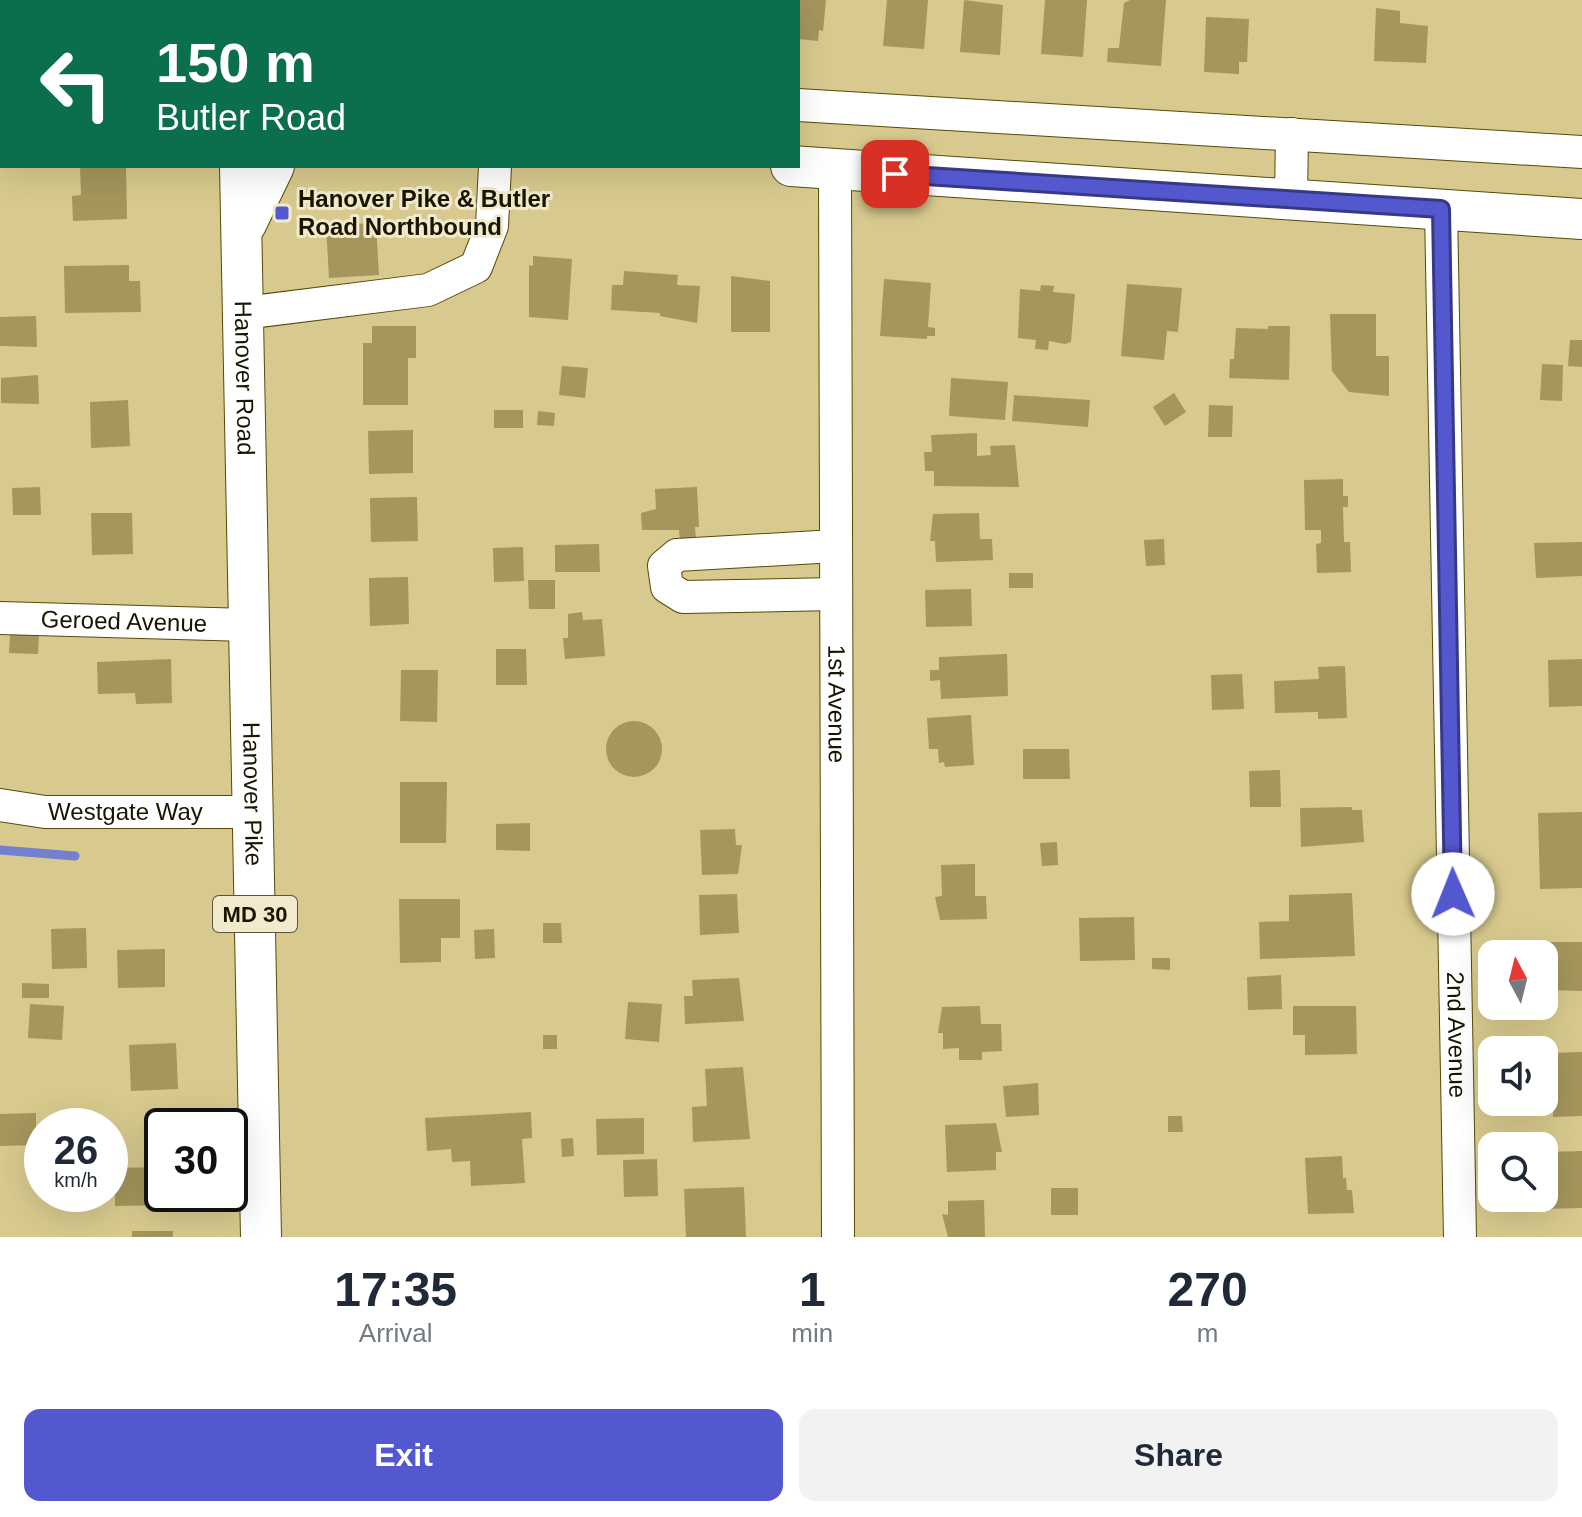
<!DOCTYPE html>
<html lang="en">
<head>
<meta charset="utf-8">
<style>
	:root { --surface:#fff; --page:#f2f2f3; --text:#1f2937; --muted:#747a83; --accent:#5458cf }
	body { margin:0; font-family:Arial,sans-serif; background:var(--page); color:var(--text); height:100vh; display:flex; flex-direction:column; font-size:30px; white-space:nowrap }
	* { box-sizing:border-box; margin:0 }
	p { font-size:26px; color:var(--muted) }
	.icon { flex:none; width:44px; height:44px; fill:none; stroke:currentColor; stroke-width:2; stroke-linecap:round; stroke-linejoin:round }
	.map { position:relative; height:1237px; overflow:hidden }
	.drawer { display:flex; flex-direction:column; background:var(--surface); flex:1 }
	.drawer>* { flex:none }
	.top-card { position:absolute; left:0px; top:0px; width:800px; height:168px; box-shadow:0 8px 32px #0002; background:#0b6e4f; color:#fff; overflow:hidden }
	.needle { width:52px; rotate:353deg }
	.controls { position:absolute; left:1478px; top:940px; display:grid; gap:16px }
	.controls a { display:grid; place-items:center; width:80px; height:80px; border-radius:16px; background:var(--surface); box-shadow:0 8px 32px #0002; font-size:40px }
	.speed { position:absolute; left:24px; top:1108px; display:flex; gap:16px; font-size:40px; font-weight:700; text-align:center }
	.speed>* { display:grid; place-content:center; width:104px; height:104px; border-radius:50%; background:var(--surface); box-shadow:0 8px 32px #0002; line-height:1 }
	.speed small { font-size:20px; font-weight:400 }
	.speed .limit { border:4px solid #111; border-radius:12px; background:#fff; color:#111 }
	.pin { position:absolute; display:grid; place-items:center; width:68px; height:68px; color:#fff; margin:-34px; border-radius:16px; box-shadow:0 4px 12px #0006 }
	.me { position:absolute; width:88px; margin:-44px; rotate:359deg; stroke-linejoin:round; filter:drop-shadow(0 0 6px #0008) }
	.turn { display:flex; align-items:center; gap:28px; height:168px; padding:0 24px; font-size:36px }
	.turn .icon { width:104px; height:104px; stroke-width:2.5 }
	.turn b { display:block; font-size:56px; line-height:68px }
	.eta { display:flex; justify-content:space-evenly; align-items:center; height:136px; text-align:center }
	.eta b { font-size:48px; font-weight:800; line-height:56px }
	.action { display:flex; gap:16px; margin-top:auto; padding:16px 24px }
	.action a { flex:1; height:92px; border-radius:16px; background:var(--accent); color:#fff; font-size:32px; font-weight:800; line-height:92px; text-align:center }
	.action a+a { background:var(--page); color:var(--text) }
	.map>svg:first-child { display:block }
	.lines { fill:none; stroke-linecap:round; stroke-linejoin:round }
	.stream { stroke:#747fcd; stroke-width:9 }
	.building { fill:#a4965c }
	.minor-casing { stroke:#574a09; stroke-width:34 }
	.major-casing { stroke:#574a09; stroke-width:42 }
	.minor { stroke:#fff; stroke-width:32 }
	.major { stroke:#fff; stroke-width:40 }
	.route-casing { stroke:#373987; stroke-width:20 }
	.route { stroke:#5458cf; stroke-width:14 }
	.poi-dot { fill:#5458cf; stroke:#f1eacd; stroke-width:3 }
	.labels { text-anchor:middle; stroke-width:6; stroke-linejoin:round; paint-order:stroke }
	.shield { fill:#f1eacd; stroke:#5a553e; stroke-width:2 }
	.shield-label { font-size:22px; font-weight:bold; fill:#1a1500 }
	.poi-label { font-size:24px; font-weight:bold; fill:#1a1500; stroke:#f1eacd; text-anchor:start }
	.street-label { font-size:24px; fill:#1a1500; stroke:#f1eacd }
</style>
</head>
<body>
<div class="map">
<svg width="1582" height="1237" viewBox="0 0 1582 1237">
	<rect width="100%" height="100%" fill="#d8ca8e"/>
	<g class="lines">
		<path class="stream" d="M0,850L75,856"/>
	</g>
	<g class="building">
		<path d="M798,0H826L823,31L819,30L818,41L798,39Z"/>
		<path d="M887,0H928L924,49L883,46Z"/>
		<path d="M964,0L1003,5L1000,55L960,52Z"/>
		<path d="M1045,0H1087L1083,57L1041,54Z"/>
		<path d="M1130,0H1166L1161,66L1107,62L1108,48H1119L1124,3Z"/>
		<path d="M1376,8L1400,11V23L1428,26L1426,63L1374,61Z"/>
		<path d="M1206,17L1249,19L1247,62H1239V74L1204,72Z"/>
		<path d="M80,166H126L127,219L73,221L72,196L81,195Z"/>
		<path d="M376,223L379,275L329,278L326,225Z"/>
		<path d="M533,256L572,259L568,320L529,317V265L533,266Z"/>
		<path d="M129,265V281H140L141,312L65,313L64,266Z"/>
		<path d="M624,271L678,275L677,285L700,286L697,323L660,316V313L611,310L612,285H623Z"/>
		<path d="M731,276L770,281V332H731Z"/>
		<path d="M884,279L931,283L928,327L935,328V336H927V339L880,336Z"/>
		<path d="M1127,284L1182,288L1178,332L1167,331L1164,360L1121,356Z"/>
		<path d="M1041,285L1054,286L1053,292L1075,294L1071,342L1065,344L1049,341L1048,350L1035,349L1036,340L1018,338L1020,289L1040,291Z"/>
		<path d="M1330,314H1376V356H1389V396L1349,392L1332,371Z"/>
		<path d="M36,316L37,347L0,346V317Z"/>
		<path d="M372,326H416V358H408V405H363V343H372Z"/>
		<path d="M1268,326H1290L1289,380L1229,378L1230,359H1234L1236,328L1268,329Z"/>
		<path d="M1570,340H1582V367L1568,366Z"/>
		<path d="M1542,364L1563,365L1562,401L1540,400Z"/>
		<path d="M562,366L588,368L585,398L559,395Z"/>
		<path d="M38,375L39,404L1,403V378Z"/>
		<path d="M951,378L1008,382L1005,420L949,416Z"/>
		<path d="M1174,393L1186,412L1165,426L1153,407Z"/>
		<path d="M1014,395L1090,400L1088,427L1012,421Z"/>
		<path d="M128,400L130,446L91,448L90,402Z"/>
		<path d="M1209,405L1233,406L1232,437H1208Z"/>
		<rect x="494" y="410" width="29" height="18"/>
		<path d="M538,411L555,413L554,426L537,425Z"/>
		<path d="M413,430V473L369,474L368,431Z"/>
		<path d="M977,433V456L991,455L990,446L1015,445L1019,487L934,486V471H925L924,452H932L931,435Z"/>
		<path d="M1343,479V496H1348V507H1343L1344,542H1350L1351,572L1317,573L1316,544L1321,543V530H1305L1304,480Z"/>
		<path d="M40,487L41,515H13L12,488Z"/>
		<path d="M697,487L699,527H695L696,541H680L679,530H642L641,513L656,509L655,489Z"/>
		<path d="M417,497L418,541L371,542L370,498Z"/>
		<path d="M91,513H132L133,554L92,555Z"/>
		<path d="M979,513L980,539H992L993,560L936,562L935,541H930L933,514Z"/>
		<path d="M1164,539L1165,565L1146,566L1144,540Z"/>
		<path d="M1582,542V576L1536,578L1534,543Z"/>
		<path d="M599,544L600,572H555V545Z"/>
		<path d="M523,547L524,581L494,582L493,548Z"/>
		<rect x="1009" y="573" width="24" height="15"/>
		<path d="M408,577L409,624L370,626L369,578Z"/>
		<path d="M528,580H555V609H529Z"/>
		<path d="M971,589L972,626L926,627L925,590Z"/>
		<path d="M582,612L583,620L602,619L605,656L565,659L563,638H568V614Z"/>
		<path d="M10,632L39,633L38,654L9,653Z"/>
		<path d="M496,649H526L527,685H496Z"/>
		<path d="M1007,654L1008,696L941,699L940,680L930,681V670H939V657Z"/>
		<path d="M171,659L172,703L136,704L135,693L98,694L97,662Z"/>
		<path d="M1582,659V706L1549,707L1548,660Z"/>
		<path d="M1345,666L1347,718L1318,719V712L1275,713L1274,681L1319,679L1318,667Z"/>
		<path d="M401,670H438L437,722L400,721Z"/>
		<path d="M1242,674L1244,709L1212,710L1211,675Z"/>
		<path d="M971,715L974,765L945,767L944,762L939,763L938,749H929L927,718Z"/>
		<circle cx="634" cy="749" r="28"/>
		<path d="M1023,749H1069L1070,779H1023Z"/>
		<path d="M1280,770L1281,807H1250L1249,771Z"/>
		<path d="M400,782H447L446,843H400Z"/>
		<path d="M1352,807V810H1362L1364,842L1301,847L1300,808Z"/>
		<path d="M1582,812V888L1540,889L1538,813Z"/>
		<path d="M530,823V851L496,850V824Z"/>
		<path d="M735,829L736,845H742L738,874L702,875L700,830Z"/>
		<path d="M1057,842L1058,865L1042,866L1040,843Z"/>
		<path d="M975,864V896H986L987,919L940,920L935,897L942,896L941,865Z"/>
		<path d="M1352,893L1355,956L1260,959L1259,922L1289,921V895Z"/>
		<path d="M737,894L739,933L700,935L699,895Z"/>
		<path d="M399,899H460V938H441V962L400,963Z"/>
		<path d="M1134,917L1135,960L1080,961L1079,918Z"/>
		<path d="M543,923H561L562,943H543Z"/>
		<path d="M86,928L87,968L52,969L51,929Z"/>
		<path d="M494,929L495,958L475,959L474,930Z"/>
		<path d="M1542,942H1582V991L1544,990Z"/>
		<path d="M165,949V987L118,988L117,950Z"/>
		<path d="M1152,958H1170V970L1152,969Z"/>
		<path d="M1281,975L1282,1009L1248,1010L1247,977Z"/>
		<path d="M739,978L744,1021L685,1024L684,996H693L692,980Z"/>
		<path d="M22,983L49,984V998H22Z"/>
		<path d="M628,1002L662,1004L659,1042L625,1039Z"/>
		<path d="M30,1004L64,1006L62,1040L28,1038Z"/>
		<path d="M980,1006L981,1024H1001L1002,1051L982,1052V1060H959V1048L943,1049V1033H938L942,1007Z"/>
		<path d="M1293,1006H1356L1357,1054L1305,1055V1035H1293Z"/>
		<rect x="543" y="1035" width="14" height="14"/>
		<path d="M176,1043L178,1089L131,1091L129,1045Z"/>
		<path d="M1582,1052V1116L1553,1117V1107H1547L1544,1088V1070H1550V1053Z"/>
		<path d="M743,1067L750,1139L693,1142L692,1107L707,1106L705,1069Z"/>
		<path d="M1038,1083L1039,1115L1006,1117L1003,1086Z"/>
		<path d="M531,1112L532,1138L522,1139L525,1183L471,1186L470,1161L452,1162L451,1149L427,1151L425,1118Z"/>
		<path d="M36,1113V1145L0,1146V1114Z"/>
		<path d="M1168,1116H1182L1183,1132H1168Z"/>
		<path d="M644,1118V1154L597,1155L596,1119Z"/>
		<path d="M996,1123L1002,1152H996V1170L947,1172L945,1125Z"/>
		<path d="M573,1138L574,1156L562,1157L561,1139Z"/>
		<path d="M1582,1151V1208L1545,1209L1544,1152Z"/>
		<path d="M1342,1156L1343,1178H1346L1347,1190H1352L1354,1213L1308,1214L1305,1158Z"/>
		<path d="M657,1159L658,1196L624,1197L623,1160Z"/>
		<path d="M162,1167V1194H169V1205L115,1206V1168Z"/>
		<path d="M744,1187L746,1237H686L684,1189Z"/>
		<rect x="1051" y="1188" width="27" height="27"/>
		<path d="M984,1200L985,1237H948L942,1214L948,1215V1201Z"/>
		<rect x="132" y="1231" width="41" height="6"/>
	</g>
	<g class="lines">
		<defs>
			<g id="minor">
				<path d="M479,0L482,2"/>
				<path d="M798,105L1582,152"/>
				<path id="s1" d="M835,170L838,1237"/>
				<path d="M1291,198L1292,134"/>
				<path id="s2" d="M1441,209L1460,1237"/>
				<path d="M244,313L428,290L476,267L492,226L495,166"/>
				<path d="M835,546L677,555L664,566L667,587L683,597L835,594"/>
				<path id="s3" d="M0,618L248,625"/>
				<path id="s4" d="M0,805L45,812H252"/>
			</g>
			<g id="major">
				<path d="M232,0V2"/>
				<path d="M281,0L285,2"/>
				<path id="s5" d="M240,166L261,1237"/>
				<path d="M791,166L1582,219"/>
				<path d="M246,224L274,166"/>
			</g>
		</defs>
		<use href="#minor" class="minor-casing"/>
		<use href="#major" class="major-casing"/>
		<use href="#minor" class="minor"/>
		<use href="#major" class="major"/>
	</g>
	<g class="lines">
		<defs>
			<path id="route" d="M895,174L1441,209L1453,894"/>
		</defs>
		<use href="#route" class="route-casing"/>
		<use href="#route" class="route"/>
	</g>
	<rect class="poi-dot" x="274" y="205" width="16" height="16" rx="4"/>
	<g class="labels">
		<rect class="shield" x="213" y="896" width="84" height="36" rx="6"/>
		<g class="shield-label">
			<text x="255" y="922">MD 30</text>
		</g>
		<g class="poi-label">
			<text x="298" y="207">Hanover Pike &amp; Butler<tspan x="298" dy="28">Road Northbound</tspan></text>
		</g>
		<g class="street-label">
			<text dy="8" stroke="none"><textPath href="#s5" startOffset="212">Hanover Road</textPath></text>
			<text dy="8" stroke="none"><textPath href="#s3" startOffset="124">Geroed Avenue</textPath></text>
			<text dy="8" stroke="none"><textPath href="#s1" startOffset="534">1st Avenue</textPath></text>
			<text dy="8" stroke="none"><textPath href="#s5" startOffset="628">Hanover Pike</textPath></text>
			<text dy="8" stroke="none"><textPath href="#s4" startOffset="126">Westgate Way</textPath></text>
			<text dy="8" stroke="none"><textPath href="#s2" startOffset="826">2nd Avenue</textPath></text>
		</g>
	</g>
</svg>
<div class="controls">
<a><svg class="needle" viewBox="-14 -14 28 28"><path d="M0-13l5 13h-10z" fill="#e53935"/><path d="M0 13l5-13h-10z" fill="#747a83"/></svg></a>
<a><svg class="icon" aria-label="sound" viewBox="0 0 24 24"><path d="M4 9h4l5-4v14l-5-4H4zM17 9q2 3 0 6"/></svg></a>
<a><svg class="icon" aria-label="search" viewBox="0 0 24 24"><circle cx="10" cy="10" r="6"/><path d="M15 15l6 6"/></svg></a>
</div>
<div class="speed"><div>26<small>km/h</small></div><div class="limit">30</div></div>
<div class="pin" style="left:895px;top:174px;background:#d93025"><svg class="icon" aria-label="arrive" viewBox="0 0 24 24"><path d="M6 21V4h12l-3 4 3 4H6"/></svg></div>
<svg class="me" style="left:1453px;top:894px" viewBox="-20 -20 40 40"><circle r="19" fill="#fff"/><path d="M0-13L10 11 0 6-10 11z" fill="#5458cf"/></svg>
<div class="top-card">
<div class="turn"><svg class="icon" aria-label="left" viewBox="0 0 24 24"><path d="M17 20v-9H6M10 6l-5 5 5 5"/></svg><div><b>150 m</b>Butler Road</div></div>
</div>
</div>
<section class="drawer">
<div class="eta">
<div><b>17:35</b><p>Arrival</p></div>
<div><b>1</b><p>min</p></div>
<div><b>270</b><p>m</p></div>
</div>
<div class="action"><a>Exit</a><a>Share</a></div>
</section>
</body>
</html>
